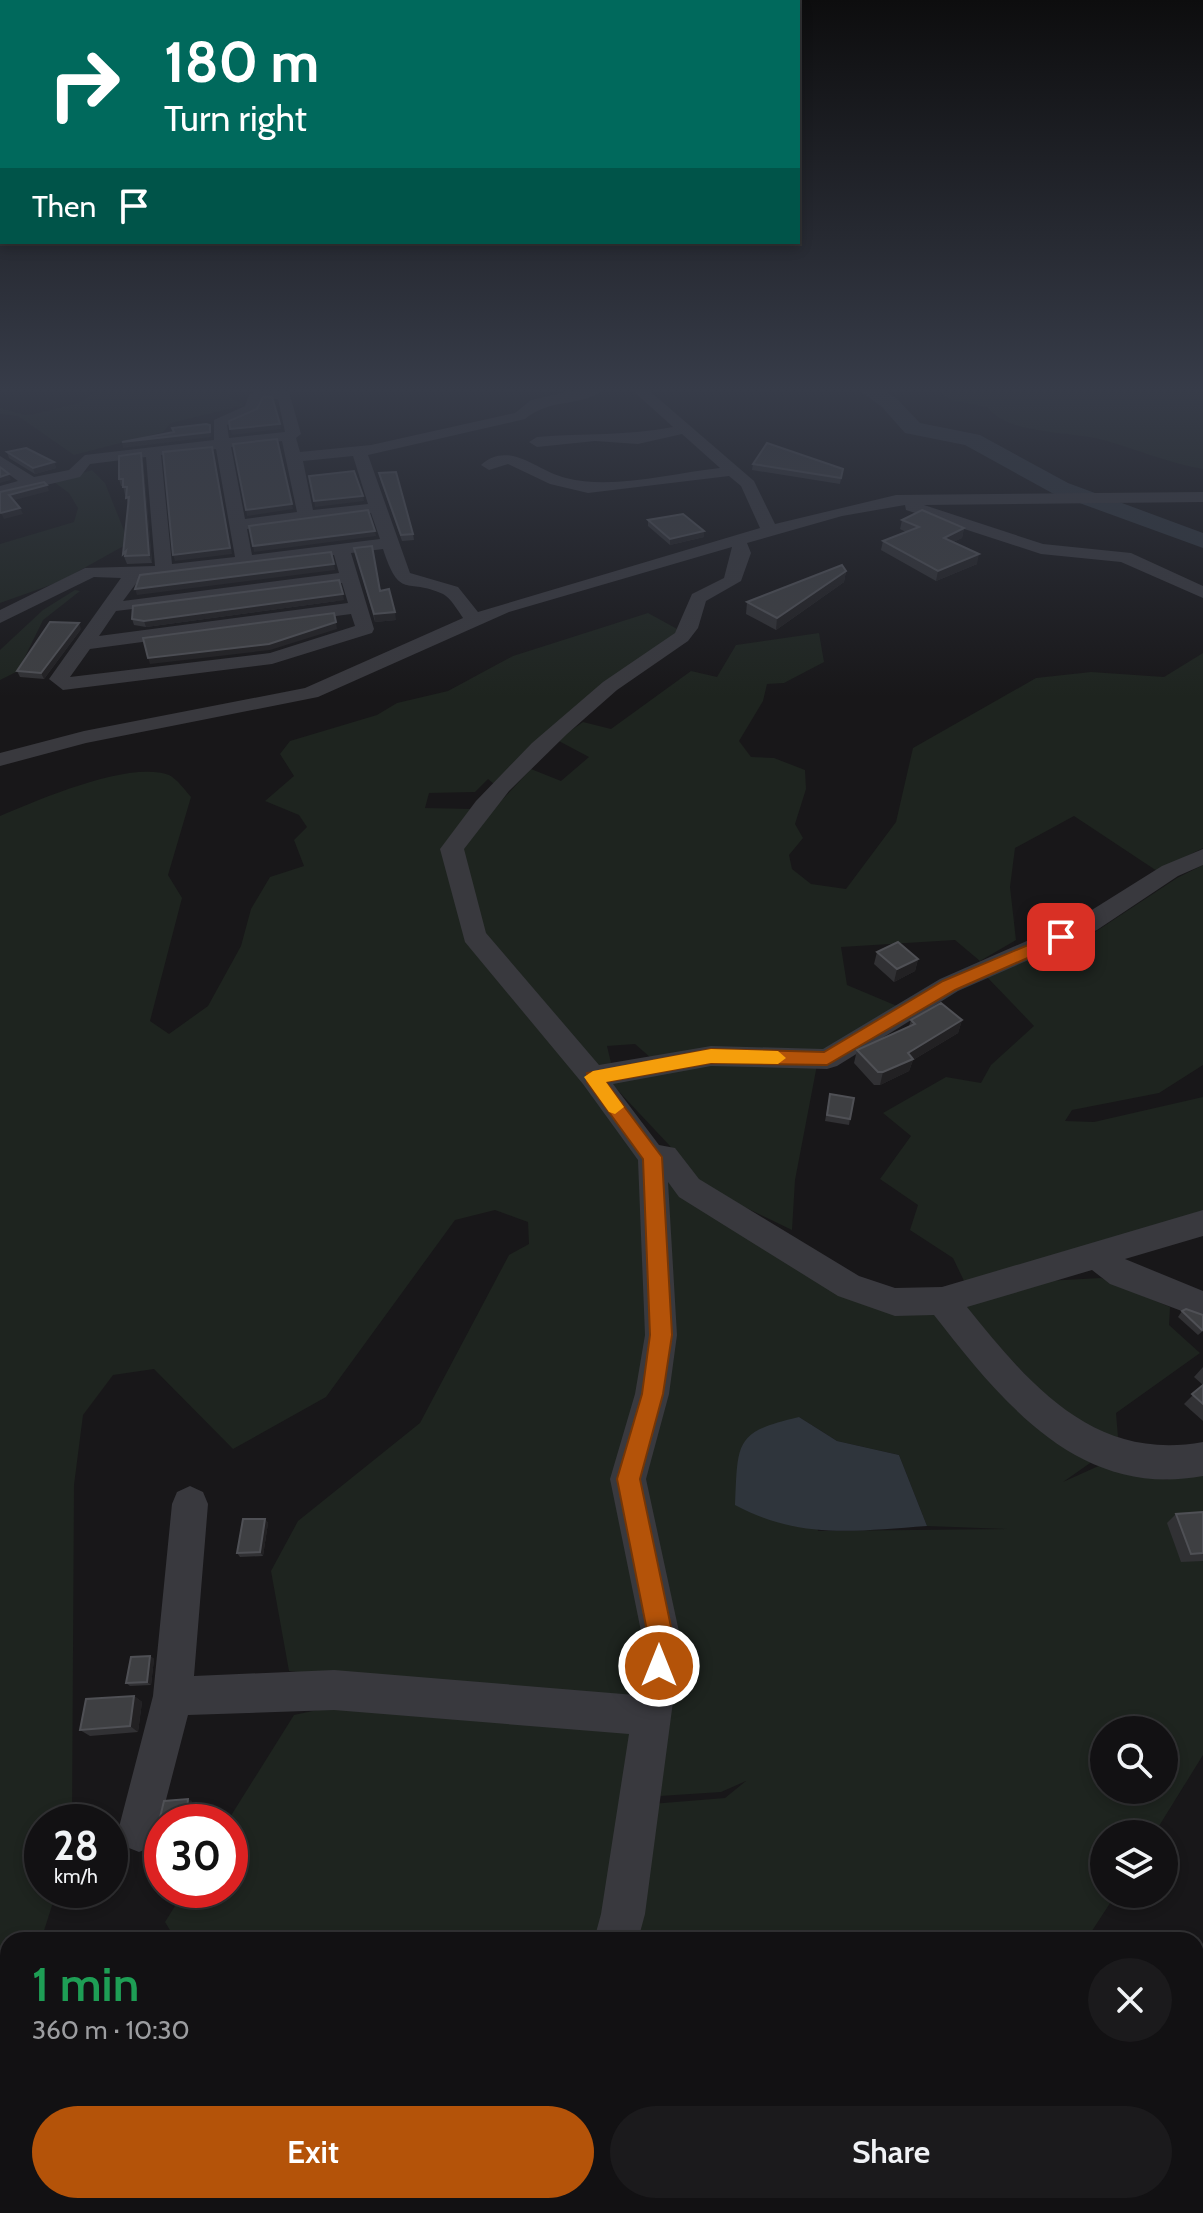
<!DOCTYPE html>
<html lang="en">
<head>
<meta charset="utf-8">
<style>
	:root { --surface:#121113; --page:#1b1a1c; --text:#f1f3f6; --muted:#9c9da0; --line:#313133; --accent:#b45309 }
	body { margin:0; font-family:Cabin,sans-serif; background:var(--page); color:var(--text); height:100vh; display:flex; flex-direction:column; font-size:30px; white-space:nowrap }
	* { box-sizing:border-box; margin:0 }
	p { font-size:26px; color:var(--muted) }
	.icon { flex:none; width:44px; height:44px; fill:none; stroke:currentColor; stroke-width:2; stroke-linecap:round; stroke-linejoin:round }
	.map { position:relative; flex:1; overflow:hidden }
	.sheet { position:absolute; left:0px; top:1932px; width:1204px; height:282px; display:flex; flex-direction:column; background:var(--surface); border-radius:24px 24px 0 0; box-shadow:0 4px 12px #0003,0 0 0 2px var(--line) }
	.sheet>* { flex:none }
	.top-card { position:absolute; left:0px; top:0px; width:800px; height:244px; box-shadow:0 4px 12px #0003,0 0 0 2px var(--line); background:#00695c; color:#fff; overflow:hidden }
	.controls { position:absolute; left:1090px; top:1716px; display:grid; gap:16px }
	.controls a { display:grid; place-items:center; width:88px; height:88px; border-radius:50%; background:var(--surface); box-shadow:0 4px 12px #0003,0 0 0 2px var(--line); font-size:40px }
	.speed { position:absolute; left:24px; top:1804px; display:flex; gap:16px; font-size:40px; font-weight:700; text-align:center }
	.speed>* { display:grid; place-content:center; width:104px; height:104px; border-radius:50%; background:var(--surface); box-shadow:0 4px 12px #0003,0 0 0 2px var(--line); line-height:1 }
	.speed small { font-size:20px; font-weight:400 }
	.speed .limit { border:12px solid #d22; background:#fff; color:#111 }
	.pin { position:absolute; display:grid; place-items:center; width:68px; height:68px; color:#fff; margin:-34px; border-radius:16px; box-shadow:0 4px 12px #0006 }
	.me { position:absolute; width:88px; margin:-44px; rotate:0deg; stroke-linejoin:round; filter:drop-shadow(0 0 6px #0008) }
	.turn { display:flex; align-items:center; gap:28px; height:168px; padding:0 32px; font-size:36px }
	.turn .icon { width:104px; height:104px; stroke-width:2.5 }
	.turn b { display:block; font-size:56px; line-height:68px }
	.then { display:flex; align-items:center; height:76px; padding:0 32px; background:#0003; gap:16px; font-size:30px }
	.round { display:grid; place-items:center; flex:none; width:84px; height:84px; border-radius:42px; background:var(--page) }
	.head { display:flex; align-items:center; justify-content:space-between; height:136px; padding:0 32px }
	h1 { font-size:48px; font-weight:600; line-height:60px; color:#1e9e55 }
	.cta { display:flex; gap:16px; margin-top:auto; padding:16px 32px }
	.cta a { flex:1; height:92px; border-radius:48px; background:var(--accent); color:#fff; font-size:32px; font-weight:600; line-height:92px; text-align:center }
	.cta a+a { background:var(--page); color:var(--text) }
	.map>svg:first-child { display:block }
	.green { fill:#1e241f; fill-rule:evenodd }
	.water { fill:#2f353c }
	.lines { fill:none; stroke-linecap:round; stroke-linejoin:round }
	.river { fill:#2f353c; fill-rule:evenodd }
	.minor { fill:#39393e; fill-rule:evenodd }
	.wall { fill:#313134 }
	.shaded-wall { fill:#222123 }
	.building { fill:#3e3f42; stroke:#4f5055; stroke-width:2 }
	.route { fill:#b45309; stroke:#753606; stroke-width:2 }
	.slow { fill:#f59e0b }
</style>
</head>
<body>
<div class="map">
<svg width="1203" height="2213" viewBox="0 0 1203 2213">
	<rect width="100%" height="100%" fill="#181719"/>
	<g class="green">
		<path d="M102,387H237L230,397L245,405L171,423L163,432L74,455L18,416L0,414V408L25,415L34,414L79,403Z"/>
		<path d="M935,387H1203V469C1168,463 1136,449 1103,440C1070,431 1008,435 987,407L950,400Z"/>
		<path d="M92,470L105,483L129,543L59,582L0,603V544L74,522L78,508L69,493L54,482Z"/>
		<path d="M75,590L80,591L43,620L18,671L0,680V650L43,610Z"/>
		<path d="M648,613L679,630L494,784L488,779L475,792L429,793L425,808L472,809L445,848L466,938L643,1156L650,1346L643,1388L647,1611L638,1698L597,1704L289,1671L271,1571L298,1521L420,1423L509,1255L529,1244L528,1222L495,1210L455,1220L326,1397L233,1449L154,1369L113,1375L83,1415L74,1485L72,1822H42V1890H57L41,1940H8V2002L0,2010V816C38,800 129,760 169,775C177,779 185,790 191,797L168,875L182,898L150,1021L169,1034L208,1006L241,946L251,909L270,877L304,866L294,840L307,827L299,815L265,801L294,776L280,754L290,741L377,715L397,703L448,691L513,656Z"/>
		<path d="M819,633L824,662L784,683L767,684L763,701L739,741L751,757L774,758L805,770L806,789L795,824L803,838L789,855L792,869L811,884L846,889L896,822L913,748L1036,678L1091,672L1164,677L1203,653V848L1157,871L1074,816L1015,848L1010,887L1016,940L980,961L955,940L841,947L847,985L897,1006L826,1054L651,1058L635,1044L607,1046L612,1067L586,1064L479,934L456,849L531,769L561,781L589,757L557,740L583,722L611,729L691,671L717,677L736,645Z"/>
		<path d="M1203,865V1065L1159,1093L1072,1110L1065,1121L1094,1122L1203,1097V1216L966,1285L953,1258L910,1230L918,1205L880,1179L911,1136L883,1113L946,1077L981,1083L991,1065L1034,1026L986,976L1095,932L1177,878Z"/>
		<path d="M713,1063L817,1065L795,1180L792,1230L697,1184L670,1146L609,1081Z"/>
		<path d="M666,1182H674L847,1293L936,1309L1093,1461L1063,1482L1103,1464L1167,1480L1203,1460V1755L1154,1834H1104V1894H1116L1086,1940H614L651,1804L725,1798L746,1781L721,1792L660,1796L643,1505ZM799,1417L837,1441L899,1455L927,1526L1007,1529L818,1531ZM1104,1730H1164V1790H1104Z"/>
		<path d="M1101,1278L1170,1307L1169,1325L1200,1353L1116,1413L1118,1437L1080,1434L958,1302L1027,1282Z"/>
		<path d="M365,1700L631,1731L629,1763L597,1940H176L165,1922L185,1890H230L227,1822L294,1715Z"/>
		<path d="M249,2206H515L513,2213H248Z"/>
		<path d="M553,2206H804L803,2213H551Z"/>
	</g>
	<path class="water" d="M799,1417L837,1441L899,1455L927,1526C855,1531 801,1540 735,1505C738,1442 734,1432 799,1417Z"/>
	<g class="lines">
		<path class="river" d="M855,387H879L897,399L920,423L980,435L1068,483L1203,533V548L1052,493L965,445L905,433L882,407Z"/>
		<g class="minor">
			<path d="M588,387H607C582,409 553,396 525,419L368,455L410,573L458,587L478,612L760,528L741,486L729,476L588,493L550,484L508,464L489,470L481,465C509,439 538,472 566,478C613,490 672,473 720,468L682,434L638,444L595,441L537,447L529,442L537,437C583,433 629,436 673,427L629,387H645L754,481L775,524L896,495L1203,492V502L924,505L1043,544L1131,553L1203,586V598L1121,562L1041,554L906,510L905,505L842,516L747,543L751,553L741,581L706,601L698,628L688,641L617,690L567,734L509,791L464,849L486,933L599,1065L711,1046L823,1049L940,979L1079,918L1162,866L1203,849V865L1178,876L1097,930L958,991L837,1066L827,1069L711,1066L613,1084L659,1145L675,1148L699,1179L859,1276L895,1288L942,1287L1203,1210V1236L1125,1259L1203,1291V1319L1110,1284L1092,1270L967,1307C1030,1385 1094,1462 1203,1442V1476C1079,1499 1003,1403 934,1315L895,1316L838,1296L679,1197L668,1182L677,1335L669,1394L646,1479L681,1641L645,1914L638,1940H594L601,1914L629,1734L334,1710L188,1715L154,1846L139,1852L124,1846L118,1831L153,1696L172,1504L177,1492L190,1486L203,1492L208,1504L194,1676L334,1670L635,1695L643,1641L610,1479L635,1394L645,1335L638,1160L583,1084L465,942L440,849L476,801L532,743L603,682L675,633L692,594L724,578L732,547L509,612L318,697L86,743L0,766V753L84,731L305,688L463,618C458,611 451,598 443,594C406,577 400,601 383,549L351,553L374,629L372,633L272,664L63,690L49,679L121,578L94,577L0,623V610L85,568L155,566L146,457L90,464L80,477L0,496V486L18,481L0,468V456L34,477L69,470L85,455L214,440V420L245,406L249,395L256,391L289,392L301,434L296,438L300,452L371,445L515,413L531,400ZM262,399H278L285,432L229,438L227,425L257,412ZM282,441L297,512L245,519L231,447ZM216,449L235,557L172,564L161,455ZM353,456L368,504L313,510L303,461ZM371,513L380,539L252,555L247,529ZM334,555L339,573L123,601L140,578ZM342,583L348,603L99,636L116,611ZM351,614L355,626L270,653L70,677L90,649Z"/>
			<path d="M515,2206H563L562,2213H512Z"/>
		</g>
	</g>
	<g class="wall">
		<path d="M7,452L54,462L56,468L35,474L9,458Z"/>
		<path d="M141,453L143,460L152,563L127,564L123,554L128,505L126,495H125L123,486H121L119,479Z"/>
		<path d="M753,464L843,469L840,484L752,470Z"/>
		<path d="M379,473L413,534L414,540L402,541L380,479Z"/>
		<path d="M648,520L704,531V537L670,545L648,526Z"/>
		<path d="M902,520L964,528L962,538L953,542L977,564L936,581L881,550L883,541L906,532L900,529Z"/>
		<path d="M354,548L380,591L396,620L375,622Z"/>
		<path d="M846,571L844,582L776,630L746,614L747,602Z"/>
		<path d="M344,600L146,627L134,625L132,619Z"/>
		<path d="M81,629L44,679L20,677L17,671Z"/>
		<path d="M877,952L918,959L915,971L894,982L874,964Z"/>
		<path d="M911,1020H962L958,1033L913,1060L909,1071L880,1085H874L854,1063L857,1050L909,1026Z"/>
		<path d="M830,1094L850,1119L849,1125L825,1121Z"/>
		<path d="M1182,1311L1203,1315V1331L1198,1335L1178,1317Z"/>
		<path d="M1203,1367V1385L1194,1377Z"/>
		<path d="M1203,1385V1421L1184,1404Z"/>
		<path d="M1203,1512V1561L1181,1562L1167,1523L1176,1514Z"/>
		<path d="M265,1519L268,1523L263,1556L240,1557L237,1553Z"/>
		<path d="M150,1656L154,1659L151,1685L130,1686L126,1683Z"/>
		<path d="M134,1696L142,1702L138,1732L90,1736L80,1730Z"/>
	</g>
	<g class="shaded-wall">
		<path d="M247,387H269V388L248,392Z"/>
		<path d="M280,424L281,429L232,435L230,429Z"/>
		<path d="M210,425L211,437L123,448L122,442Z"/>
		<path d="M212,447L232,554L175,561L173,555Z"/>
		<path d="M141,453L143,460L152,563L149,555Z"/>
		<path d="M54,462L56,468L35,474L33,468Z"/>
		<path d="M9,474L11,480L0,483V477Z"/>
		<path d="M47,485L49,491L11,501L9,495Z"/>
		<path d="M363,496L364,501L315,507L314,501Z"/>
		<path d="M292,504L293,509L247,516L246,510Z"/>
		<path d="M20,508L23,514L4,519L1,513Z"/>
		<path d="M964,528L962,538L942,547L944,538Z"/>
		<path d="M375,531L376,536L254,552L253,546Z"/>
		<path d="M704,531V537L670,545V539Z"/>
		<path d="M979,554L977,564L936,581L938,571Z"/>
		<path d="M334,564L335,570L137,595L135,589Z"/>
		<path d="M846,571L844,582L776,630L777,618Z"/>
		<path d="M343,594L344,600L146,627L144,621Z"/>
		<path d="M395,612L396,620L375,622L374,614Z"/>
		<path d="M336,622L337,629L270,650L150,664L148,658Z"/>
		<path d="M79,623L81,629L44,679L41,673Z"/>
		<path d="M918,959L915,971L894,982L897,969Z"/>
		<path d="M962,1020L958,1033L913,1060L909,1071L880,1085L883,1072L908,1053Z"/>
		<path d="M265,1519L268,1523L263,1556L260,1552Z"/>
		<path d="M150,1656L154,1659L151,1685L147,1682Z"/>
		<path d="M134,1696L142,1702L138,1732L130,1726Z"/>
		<path d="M188,1799L192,1801L190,1822H186Z"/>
	</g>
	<g class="building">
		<path d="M263,397H272L280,424L230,429L229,421L257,409Z"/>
		<path d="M206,424L210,425V432L122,442L174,432L172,428Z"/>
		<path d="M277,439L292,504L246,510L233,444Z"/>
		<path d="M767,443L843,469L841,478L753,464Z"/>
		<path d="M212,447L230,548L173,555L163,452Z"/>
		<path d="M26,448L54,462L33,468L7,452Z"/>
		<path d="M141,453L149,555L125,556L126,551L123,554L129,497L126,498L127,487H123V479H119V456Z"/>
		<path d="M0,467L9,474L0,477Z"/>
		<path d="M354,471L363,496L314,501L309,476Z"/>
		<path d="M396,472L413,534L401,535L379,473Z"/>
		<path d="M44,482L47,485L9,495L20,508L1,513L0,512V492Z"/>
		<path d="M368,510L375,531L253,546L249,526Z"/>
		<path d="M922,510L964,528L944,538L979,554L938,571L883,541L919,527L902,520Z"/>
		<path d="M683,514L704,531L670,539L648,520Z"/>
		<path d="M372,546L380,591L389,589L395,612L374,614L354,548Z"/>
		<path d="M331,552L334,564L135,589L140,575Z"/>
		<path d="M842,565L846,571L777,618L747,602Z"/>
		<path d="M339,580L343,594L144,621L132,619L133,606Z"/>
		<path d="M334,613L336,622L269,644L148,658L143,638Z"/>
		<path d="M50,622L79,623L41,673L17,671Z"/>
		<path d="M898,942L918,959L897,969L877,952Z"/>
		<path d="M941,1003L962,1020L908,1053L913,1059L883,1072H878L857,1050L915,1024L911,1020Z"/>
		<path d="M830,1094L854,1098L850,1119L827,1115Z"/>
		<path d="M1186,1309L1203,1315V1329L1202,1330L1182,1311Z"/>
		<path d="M1203,1385V1404L1192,1394Z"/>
		<path d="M1203,1512V1553L1191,1554L1176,1514Z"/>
		<path d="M243,1519H265L260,1552L237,1553Z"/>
		<path d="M150,1656L147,1682L126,1683L131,1657Z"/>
		<path d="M134,1696L130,1726L80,1730L86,1699Z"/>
		<path d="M188,1799L186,1822H162V1829L157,1830L164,1801Z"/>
	</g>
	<linearGradient id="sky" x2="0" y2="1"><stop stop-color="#0d0d0e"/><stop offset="0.56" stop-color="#373c49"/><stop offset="1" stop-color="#373c49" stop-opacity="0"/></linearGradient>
	<rect width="1203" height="697" fill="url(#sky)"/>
	<path class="route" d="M1061,931L1066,933V941L955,990L827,1065L711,1063L606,1082L662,1157L672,1335L663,1394L640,1479L674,1641L668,1675L659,1678L650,1675L646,1666L649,1641L617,1479L642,1394L650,1335L643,1159L587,1082V1073L711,1049L824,1052L943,981Z"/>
	<path class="slow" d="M711,1049L778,1051L786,1058L778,1064L711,1063L606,1082L624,1107L615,1114L609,1112L584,1077L593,1071Z"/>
</svg>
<div class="controls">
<a><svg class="icon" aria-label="search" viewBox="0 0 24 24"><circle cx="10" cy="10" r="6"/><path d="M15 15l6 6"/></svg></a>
<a><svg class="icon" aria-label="layers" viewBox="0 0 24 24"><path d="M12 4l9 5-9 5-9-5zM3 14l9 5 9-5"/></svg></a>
</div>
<div class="speed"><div>28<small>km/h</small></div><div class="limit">30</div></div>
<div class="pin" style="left:1061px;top:937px;background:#d93025"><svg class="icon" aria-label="arrive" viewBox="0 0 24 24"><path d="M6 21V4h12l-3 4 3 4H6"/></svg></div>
<svg class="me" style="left:659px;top:1666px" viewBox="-20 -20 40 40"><circle r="17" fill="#b45309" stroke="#fff" stroke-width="3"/><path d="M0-11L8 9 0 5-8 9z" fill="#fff"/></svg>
<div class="top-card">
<div class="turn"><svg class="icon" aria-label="right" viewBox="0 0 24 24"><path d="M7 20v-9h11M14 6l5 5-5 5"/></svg><div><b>180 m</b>Turn right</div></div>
<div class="then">Then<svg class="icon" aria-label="arrive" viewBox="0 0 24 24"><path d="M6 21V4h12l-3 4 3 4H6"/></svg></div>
</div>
<section class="sheet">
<div class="head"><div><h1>1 min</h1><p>360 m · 10:30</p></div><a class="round"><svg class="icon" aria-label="close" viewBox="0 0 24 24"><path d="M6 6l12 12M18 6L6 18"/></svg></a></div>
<div class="cta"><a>Exit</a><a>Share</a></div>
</section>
</div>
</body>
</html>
